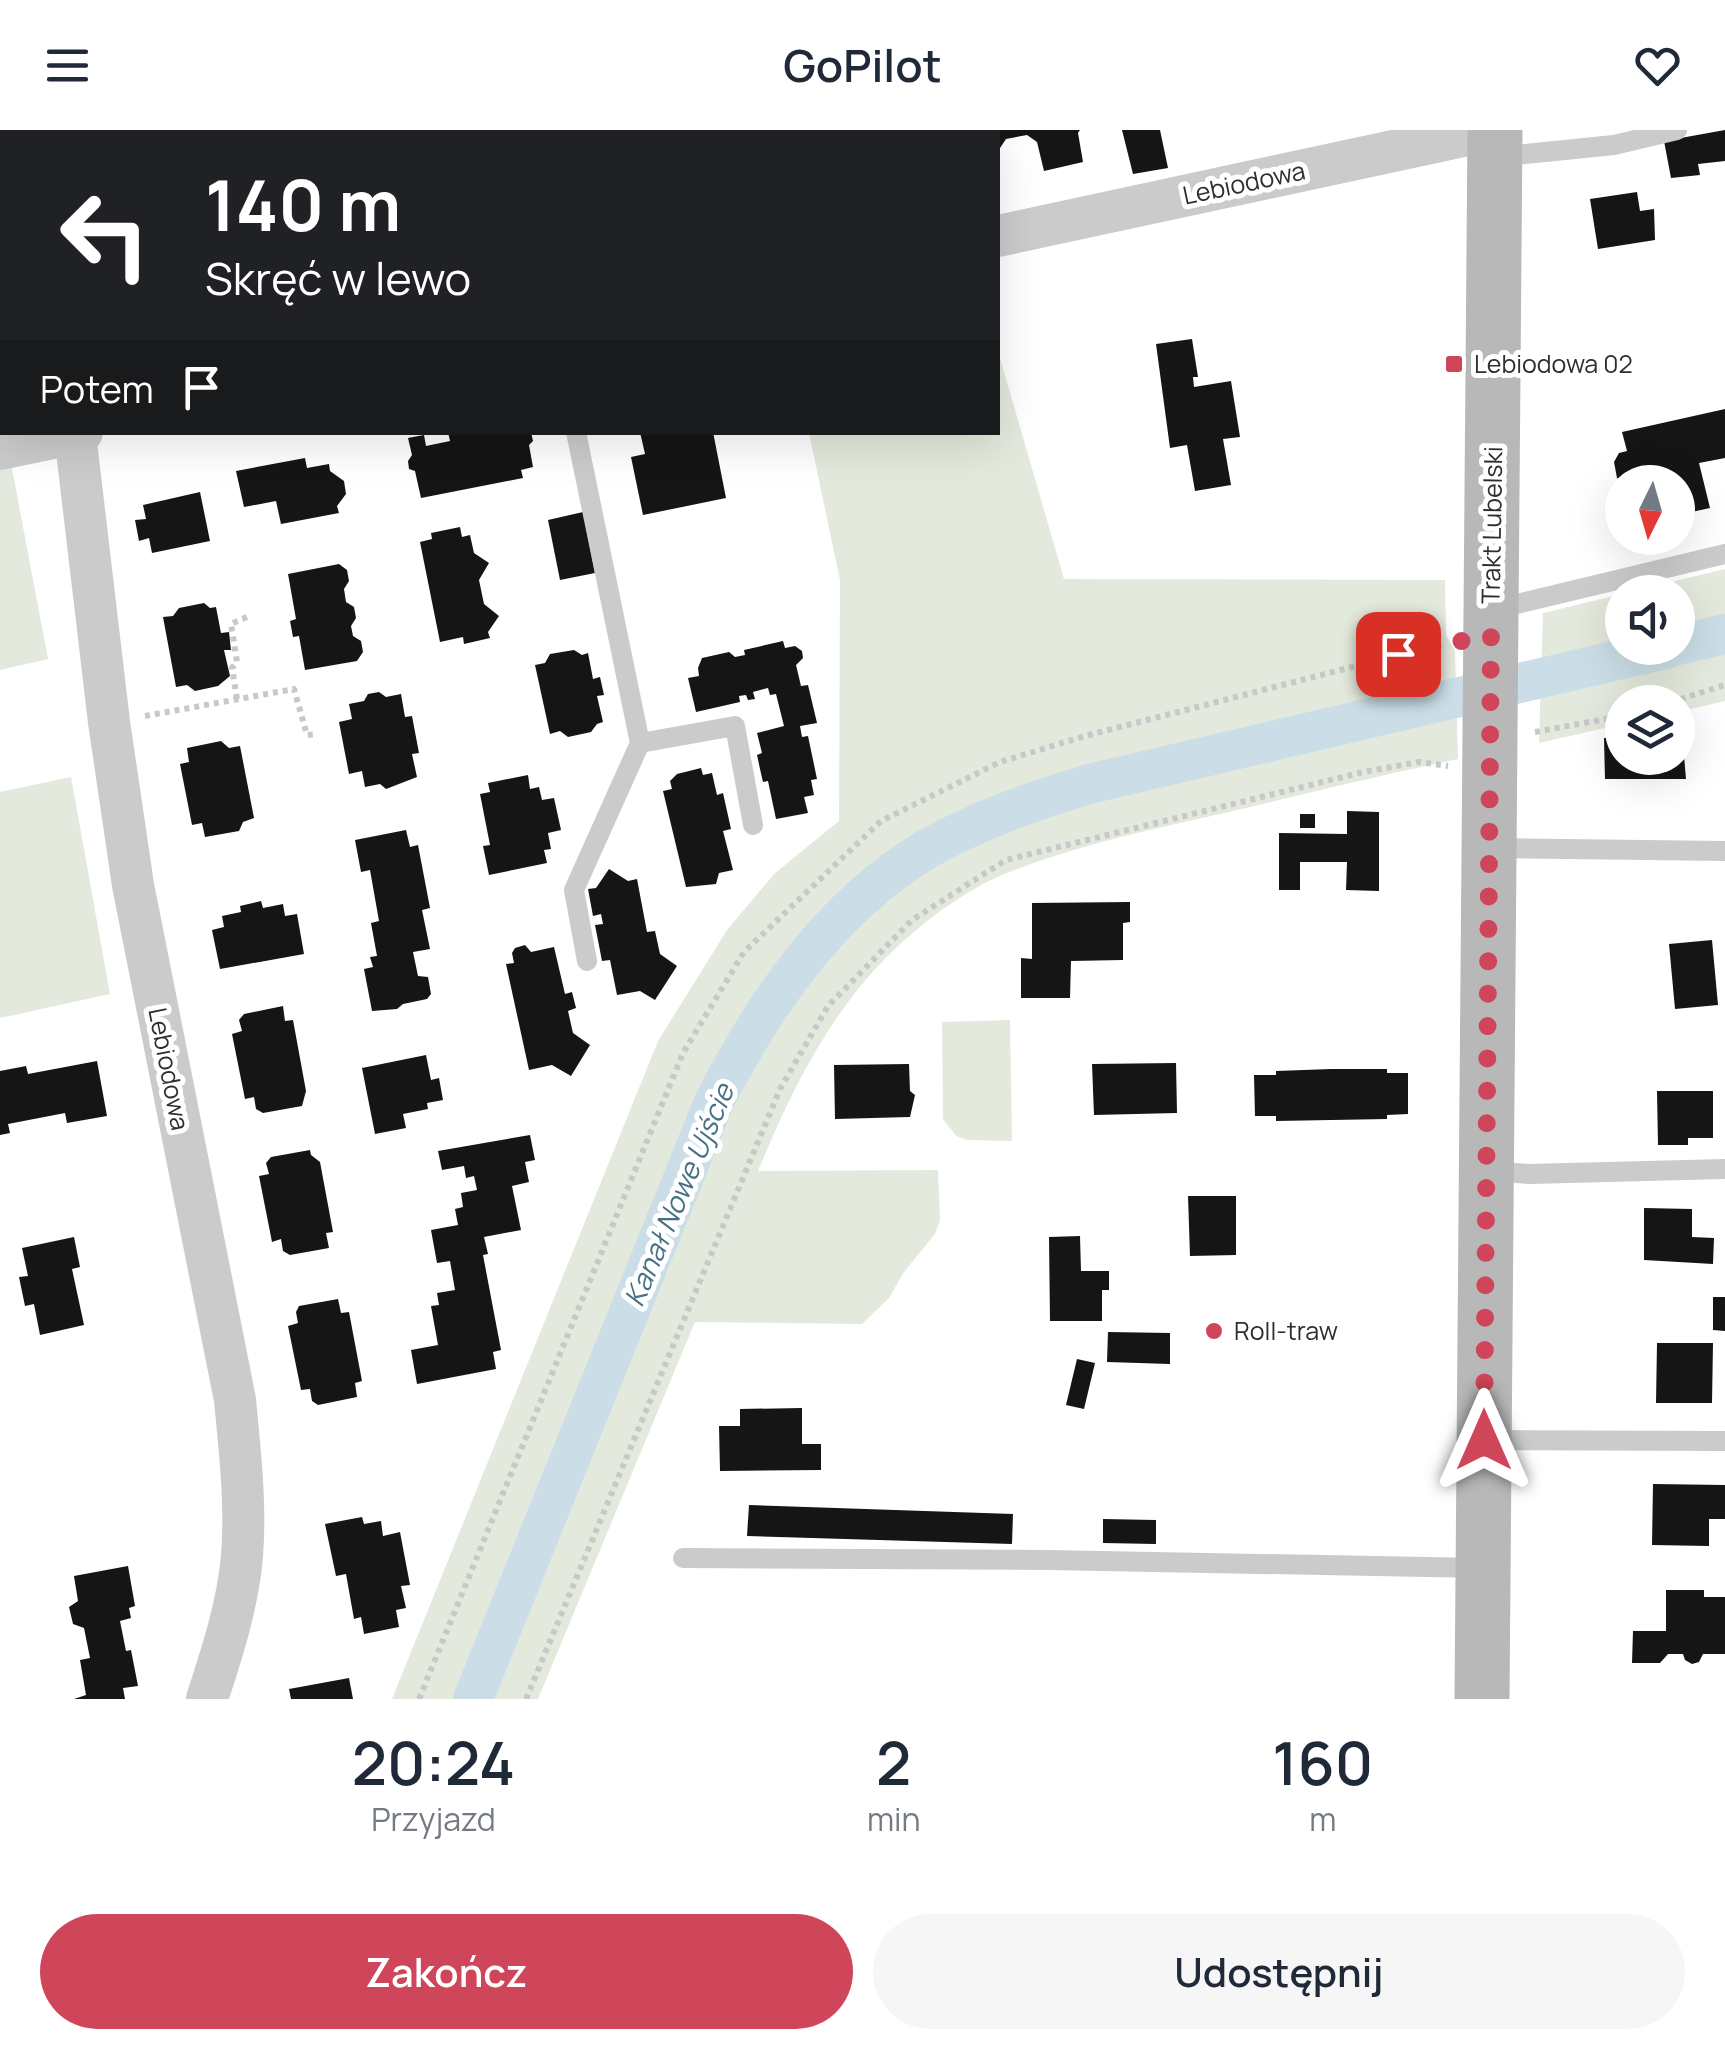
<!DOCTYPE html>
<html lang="pl">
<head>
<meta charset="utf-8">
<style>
	:root { --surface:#fff; --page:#f6f6f7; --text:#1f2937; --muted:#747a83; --accent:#cf4559 }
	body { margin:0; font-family:Manrope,sans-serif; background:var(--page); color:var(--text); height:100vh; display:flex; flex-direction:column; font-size:38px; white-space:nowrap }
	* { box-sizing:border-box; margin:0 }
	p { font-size:32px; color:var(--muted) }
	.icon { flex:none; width:55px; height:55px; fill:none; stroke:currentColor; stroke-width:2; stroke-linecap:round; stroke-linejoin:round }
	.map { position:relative; height:1569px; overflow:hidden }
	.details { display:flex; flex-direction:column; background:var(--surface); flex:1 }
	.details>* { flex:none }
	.banner { position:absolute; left:0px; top:0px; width:1000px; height:305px; box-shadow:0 10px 40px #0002; background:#202124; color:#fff; overflow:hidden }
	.needle { width:65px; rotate:185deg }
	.tools { position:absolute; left:1605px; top:335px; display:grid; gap:20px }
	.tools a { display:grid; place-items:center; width:90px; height:90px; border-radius:50%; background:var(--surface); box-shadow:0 10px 40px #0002; font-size:50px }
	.pin { position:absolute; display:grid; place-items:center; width:85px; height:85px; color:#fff; margin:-42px; border-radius:20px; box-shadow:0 5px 15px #0006 }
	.me { position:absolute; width:110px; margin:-55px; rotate:0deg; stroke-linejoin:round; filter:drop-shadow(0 0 8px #0008) }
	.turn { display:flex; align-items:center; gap:35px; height:210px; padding:0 40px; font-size:45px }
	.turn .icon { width:130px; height:130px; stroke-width:2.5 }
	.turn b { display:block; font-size:70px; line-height:85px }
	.then { display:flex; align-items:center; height:95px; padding:0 40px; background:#0003; gap:20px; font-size:38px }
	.eta { display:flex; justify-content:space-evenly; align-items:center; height:170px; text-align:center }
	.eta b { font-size:60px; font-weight:600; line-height:70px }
	.primary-button { display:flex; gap:20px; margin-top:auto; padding:20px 40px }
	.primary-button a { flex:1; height:115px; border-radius:60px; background:var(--accent); color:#fff; font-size:40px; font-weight:600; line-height:115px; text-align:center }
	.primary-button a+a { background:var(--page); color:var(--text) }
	header { display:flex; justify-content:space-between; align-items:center; height:130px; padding:0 40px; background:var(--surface); font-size:45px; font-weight:600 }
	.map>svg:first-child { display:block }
	.green { fill:#e4e9dd }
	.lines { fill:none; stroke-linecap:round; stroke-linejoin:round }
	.canal { stroke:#cbdee7; stroke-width:40 }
	.building { fill:#151515 }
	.path { stroke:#c8c8c8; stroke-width:6; stroke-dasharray:5 5; stroke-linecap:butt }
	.lane { stroke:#cbcbcb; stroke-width:20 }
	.street { stroke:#cbcbcb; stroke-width:42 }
	.secondary { stroke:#b8b8b8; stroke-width:55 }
	.route { stroke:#cf4559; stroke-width:18; stroke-dasharray:0 32.4 }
	.poi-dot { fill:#cf4559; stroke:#fff; stroke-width:4 }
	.labels { text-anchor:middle; stroke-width:10; stroke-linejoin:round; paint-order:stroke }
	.street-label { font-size:25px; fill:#2e2e2e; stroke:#fff }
	.poi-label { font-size:25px; fill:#2e2e2e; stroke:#fff; text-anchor:start }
	.water-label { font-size:28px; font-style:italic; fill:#467185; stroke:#fff }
</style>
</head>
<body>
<header><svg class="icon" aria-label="menu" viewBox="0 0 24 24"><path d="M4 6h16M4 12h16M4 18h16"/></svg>GoPilot<svg class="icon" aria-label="heart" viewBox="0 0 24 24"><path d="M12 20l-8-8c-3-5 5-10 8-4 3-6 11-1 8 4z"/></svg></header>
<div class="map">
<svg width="1725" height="1569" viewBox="0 0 1725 1569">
	<rect width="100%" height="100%" fill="#fff"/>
	<g class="green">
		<rect x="540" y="0" width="281" height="2"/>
		<path d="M998,221L1064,449L1445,450L1446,505L1455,521L1458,629C1381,645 1305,664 1229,682C1158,698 1085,713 1017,739C974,754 929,787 897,817C831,879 792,959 758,1041L938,1040L940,1090L935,1104L904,1142L889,1168L862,1194L695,1192L538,1569H392L658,911L727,800L775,743L839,691L840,450L809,303L998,302Z"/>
		<path d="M10,328L48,529L0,540V330Z"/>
		<path d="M1725,439V571L1678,582V572H1622V594L1539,613L1543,483L1622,464V518H1678V462H1629Z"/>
		<path d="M71,647L110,864L0,888V662Z"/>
		<path d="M1010,890L1012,1011L967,1010L956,1006L943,989L942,892Z"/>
	</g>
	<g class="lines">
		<g class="canal">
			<path d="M1678,515L1725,504"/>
			<path d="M473,1569L714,972C764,874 830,777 927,719C978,690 1034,671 1089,654L1669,518"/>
		</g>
	</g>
	<g class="building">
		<path d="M998,0H1080L1078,3L1083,32L1044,41L1037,12L1027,5L1006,9L998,21Z"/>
		<path d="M1122,0H1160L1168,38L1133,44Z"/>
		<path d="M1725,0V31L1698,34L1700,45L1671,48L1664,11Z"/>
		<path d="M1637,62L1640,81L1654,79L1655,110L1598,119L1590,69Z"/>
		<path d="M1192,209L1198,247H1193L1194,257L1231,251L1240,307L1223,309L1231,355L1195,361L1187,315L1170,318L1156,214Z"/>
		<path d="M1725,279V328L1699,333L1710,378L1678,385V352H1625L1617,348L1614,332L1619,323L1627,321L1622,302Z"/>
		<path d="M448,302H531L533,311L529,315L533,337L521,340L523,348L421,368L415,341L409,339L408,331L412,325L408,308L424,305L426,316L450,311Z"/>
		<path d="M640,302H713L726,368L643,385L631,327L645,324Z"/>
		<path d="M305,328L307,338L329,334L330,341L344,351L346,364L337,376L339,383L281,394L276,371L244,377L236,341Z"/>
		<path d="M200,362L210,411L152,423L149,408L139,411L135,390L146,389L143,375Z"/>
		<path d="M583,382L595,443L560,450L548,390Z"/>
		<path d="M460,397L462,407L470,405L474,423L489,433L479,450L484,474L499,486L488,502L490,508L464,514L463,507L440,512L420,412L432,409L431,403Z"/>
		<path d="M339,434L347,440L349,451L344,459L346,472L354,477L356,488L351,496L353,506L361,511L363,522L357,531L305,540L299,506L293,507L290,491L296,489L288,444Z"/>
		<path d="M204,473L210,478L216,477L221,503L229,502L231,520H224L230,546L218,556L195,561L187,555L176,557L163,487L173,486L179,478Z"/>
		<path d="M783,511L785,518L795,516L802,521L803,528L796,535L801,556L808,555L817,593L800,596L802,607L808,606L817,649L811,650L814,665L804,667L808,683L776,689L768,651L763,652L760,639L757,625L762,623L757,603L784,596L776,564L770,565L768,558L753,562L755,569L748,570L746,565L739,566L740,572L696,582L688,548L699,546L698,538L702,528L729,522L735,527L745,525L744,520Z"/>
		<path d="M574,520L582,525L588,523L593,549L600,547L604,565L597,566L603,592L597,594L591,602L568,607L560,601L550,604L535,535L545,533L550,524Z"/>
		<path d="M379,562L386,567L401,564L405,587L412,586L419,623L412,624L417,647L386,659L380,654L365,657L362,641L349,644L339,592L352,589L349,574L364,571L368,564Z"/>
		<path d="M1678,602H1682L1686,649H1605L1604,608L1622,607V628H1678Z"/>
		<path d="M221,611L229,618L240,616L254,688L243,692L239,701L205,707L202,693L192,695L180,634L189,632L187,618Z"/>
		<path d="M701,638L703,645L712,643L717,665L723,663L731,699L723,701L733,740L719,743L716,754L686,757L663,661L672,659L670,651L677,644Z"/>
		<path d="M528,645L530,659L539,657L542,670L554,668L561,700L548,703L551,719L544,720L547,733L489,745L483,716L490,715L480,664L490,662L488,653Z"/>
		<path d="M1347,681L1379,682V761L1346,760L1347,732H1300V760H1279V703L1347,704Z"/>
		<rect x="1300" y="684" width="15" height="14"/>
		<path d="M406,700L410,717L418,715L430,778L422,780L430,819L413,822L418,846L428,847L431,864L427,869L403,874L397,879L372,881L364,839L373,837L370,827L377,826L371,793L379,791L370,740L361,742L355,710Z"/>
		<path d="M609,739L628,751L637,749L647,802L655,801L660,824L677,836L655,870L640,861L617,865L610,830L602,831L595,795L603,794L601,784L593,786L588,759L596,758Z"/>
		<path d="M261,771L263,778L283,774L285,786L297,784L304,824L220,839L212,800L224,797L222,786L241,782L240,776Z"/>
		<path d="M1130,772V792L1123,793V830L1071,831L1070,868H1021V828L1032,829V773Z"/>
		<path d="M1712,810L1718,875L1675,879L1669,814Z"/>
		<path d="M525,815L531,822L554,817L565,864L572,862L576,878L568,881L573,903L590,915L571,946L552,935L529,940L506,834L514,833L512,823L515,818Z"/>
		<path d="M283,876L285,891L293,890L306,961L302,976L263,983L256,979L254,967L245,969L232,904L242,901L239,890L244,884Z"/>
		<path d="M426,925L431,950L439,948L443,970L427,973L428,979L403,984L406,998L375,1004L362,938Z"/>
		<path d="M97,931L107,986L67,993L65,983L8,994L10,1003L0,1005V941L26,936L28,944Z"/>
		<path d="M1176,933L1177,983L1094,985L1092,934Z"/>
		<path d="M909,934L910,961L915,965L910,987L835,989L834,935Z"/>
		<path d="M1331,939H1387V943H1408V984L1387,985V989L1276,991V986H1255L1254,945H1276V941Z"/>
		<path d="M1657,961H1713V1008H1688V1015H1658Z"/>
		<path d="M530,1005L535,1030L525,1032L529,1052L512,1056L521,1100L484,1107L488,1124L483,1125L501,1220L493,1222L496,1239L417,1254L411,1220L438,1215L431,1176L439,1175L437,1163L455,1160L450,1131L437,1133L431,1100L458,1095L455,1079L463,1077L461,1063L477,1060L474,1046L466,1048L464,1036L442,1040L438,1021Z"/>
		<path d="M310,1020L311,1025L320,1032L333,1102L326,1103L329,1118L290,1125L283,1121L281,1109L272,1112L259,1046L269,1044L266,1033L271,1027Z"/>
		<path d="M1188,1066H1236V1125L1190,1126Z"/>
		<path d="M1644,1078L1692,1079V1107L1714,1108L1713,1134L1644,1130Z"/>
		<path d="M1080,1106L1081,1141H1109V1160H1102V1191H1050L1049,1107Z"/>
		<path d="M74,1107L80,1137L72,1139L84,1195L40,1205L34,1174L25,1176L19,1147L28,1146L22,1118Z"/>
		<path d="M1713,1167H1725V1201L1713,1200Z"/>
		<path d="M338,1169L341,1183L349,1182L362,1251L355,1253L357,1267L318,1275L312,1271L310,1259L301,1260L288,1196L298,1193L296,1182L299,1176Z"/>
		<path d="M1108,1202L1170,1203V1234L1107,1232Z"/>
		<path d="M1657,1213H1713L1712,1273H1656Z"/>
		<path d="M1077,1229L1095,1233L1084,1279L1066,1275Z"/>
		<path d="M802,1278V1314H821V1340L720,1341L719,1296H740V1279Z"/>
		<path d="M1653,1354L1725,1355V1389H1709V1416L1652,1415Z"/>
		<path d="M749,1375L1013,1384L1012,1414L747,1406Z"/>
		<path d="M362,1387L364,1394L381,1391L383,1406L400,1402L410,1455L401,1456L406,1478L396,1480L399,1497L364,1504L361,1487L354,1489L346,1444L336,1446L325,1394Z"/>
		<path d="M1103,1389L1156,1390V1414L1103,1413Z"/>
		<path d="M128,1436L135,1476L129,1478L131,1488L120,1491L126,1521L131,1520L138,1556L123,1558L125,1569H74L86,1565L80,1530L90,1528L84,1498L73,1494L69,1477L78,1471L74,1446Z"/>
		<path d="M1666,1460H1704V1467H1725V1524H1703L1699,1532L1692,1534L1685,1530L1683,1524H1668L1660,1533H1632L1633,1501H1666Z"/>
		<path d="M349,1548L353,1569H291L289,1559Z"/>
	</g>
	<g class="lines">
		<g class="path">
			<path d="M237,569L232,538L237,532L231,494L247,487"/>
			<path d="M1671,572L1725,555"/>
			<path d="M145,586L294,559L307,605L316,604"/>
			<path d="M1535,602L1622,586"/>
			<path d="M419,1569L683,923L744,822L881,691L1000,632L1085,606L1445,513"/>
			<path d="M526,1569L780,959L828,876L912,790L1006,730L1363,642L1419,632L1448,636"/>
		</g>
		<g class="lane">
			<path d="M1496,27L1614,15L1677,0"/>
			<path d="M576,302L640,613L574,760L587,831"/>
			<path d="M1492,480L1725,424"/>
			<path d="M640,613L735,596L753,695"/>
			<path d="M1492,718L1725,721"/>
			<path d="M1487,1041L1529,1044L1725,1039"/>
			<path d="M1485,1310L1725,1311"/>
			<path d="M683,1428L1048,1430L1481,1438"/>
		</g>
		<g class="street">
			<path d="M998,106L1491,0"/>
			<path d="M75,304L109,592L133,755L235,1270C240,1322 246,1374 242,1426C238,1474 222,1523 207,1569"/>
			<path d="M0,319L82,302"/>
		</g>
		<path class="secondary" d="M1482,1569L1495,0"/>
	</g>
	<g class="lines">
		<path class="route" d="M1398,524L1491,505L1484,1310"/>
	</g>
	<g class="poi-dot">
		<rect x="1444" y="224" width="20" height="20" rx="5"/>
		<circle cx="1214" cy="1201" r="10"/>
	</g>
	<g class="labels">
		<g class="street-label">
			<text transform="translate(1244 53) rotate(-12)" y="9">Lebiodowa</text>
			<text transform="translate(1492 395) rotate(-89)" y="9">Trakt Lubelski</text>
			<text transform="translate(169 939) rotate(79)" y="9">Lebiodowa</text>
		</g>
		<g class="poi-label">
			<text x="1474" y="243">Lebiodowa 02</text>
			<text x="1234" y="1210">Roll-traw</text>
		</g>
		<g class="water-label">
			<text transform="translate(679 1065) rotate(-67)" y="10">Kanał Nowe Ujście</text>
		</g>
	</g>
</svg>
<div class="tools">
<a><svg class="needle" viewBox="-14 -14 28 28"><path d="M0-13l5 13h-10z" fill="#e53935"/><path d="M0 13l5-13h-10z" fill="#747a83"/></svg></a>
<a><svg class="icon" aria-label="sound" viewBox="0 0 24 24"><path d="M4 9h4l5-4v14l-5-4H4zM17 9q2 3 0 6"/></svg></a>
<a><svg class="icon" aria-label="layers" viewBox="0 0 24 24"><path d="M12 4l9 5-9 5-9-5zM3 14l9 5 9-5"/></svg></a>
</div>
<div class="pin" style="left:1398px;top:524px;background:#d93025"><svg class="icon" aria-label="arrive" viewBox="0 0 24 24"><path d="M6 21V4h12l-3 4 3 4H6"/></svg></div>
<svg class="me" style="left:1484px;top:1310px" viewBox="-20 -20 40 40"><path d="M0-17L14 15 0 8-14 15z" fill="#cf4559" stroke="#fff" stroke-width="4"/></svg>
<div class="banner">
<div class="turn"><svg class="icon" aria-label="left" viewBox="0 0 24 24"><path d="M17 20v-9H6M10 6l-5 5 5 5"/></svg><div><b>140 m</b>Skręć w lewo</div></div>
<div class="then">Potem<svg class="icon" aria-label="arrive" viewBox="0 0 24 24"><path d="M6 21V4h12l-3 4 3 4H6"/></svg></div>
</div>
</div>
<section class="details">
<div class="eta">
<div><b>20:24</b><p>Przyjazd</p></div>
<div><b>2</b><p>min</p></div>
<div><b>160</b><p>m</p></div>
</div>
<div class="primary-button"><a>Zakończ</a><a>Udostępnij</a></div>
</section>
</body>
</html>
